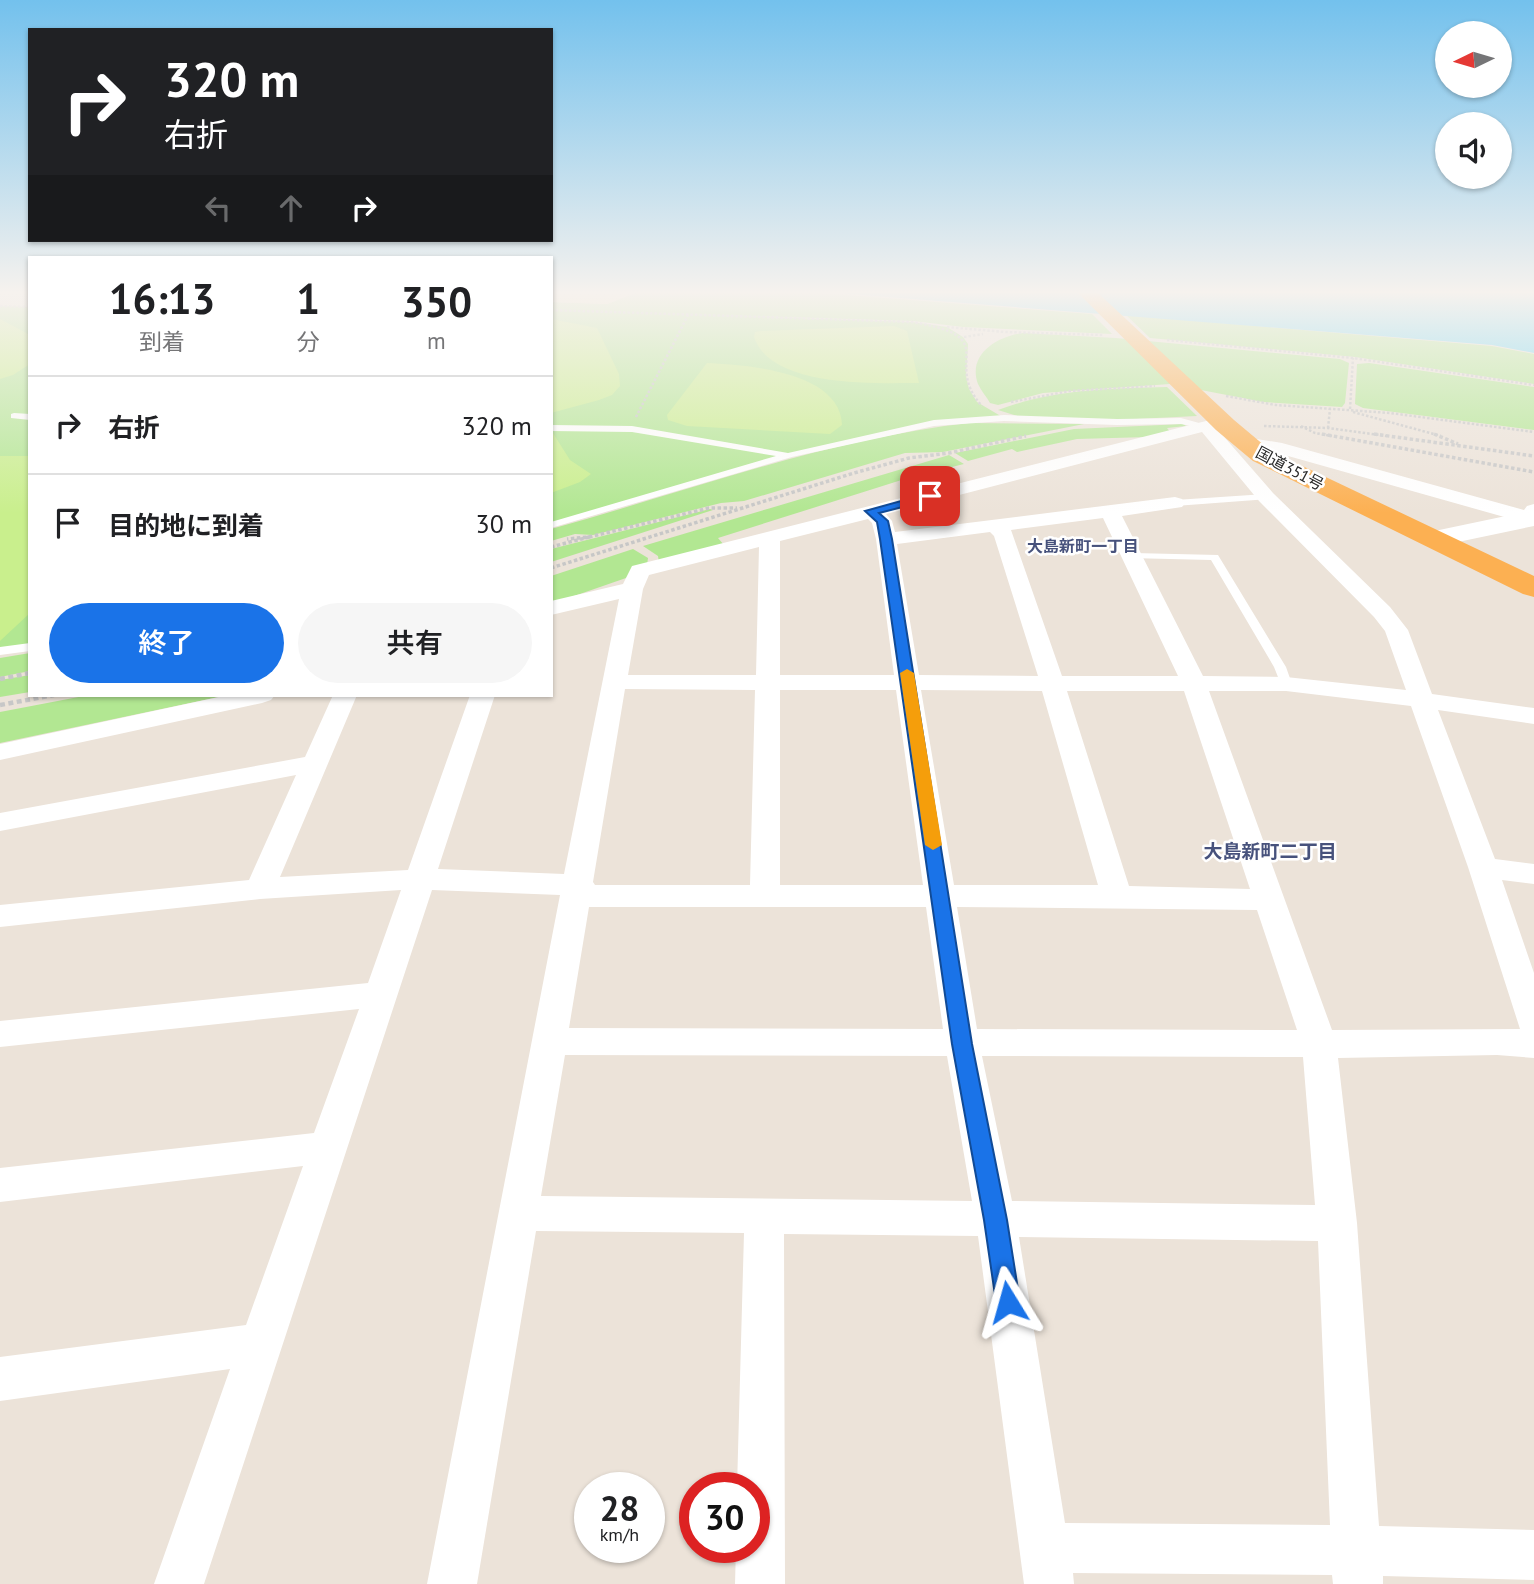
<!DOCTYPE html>
<html lang="ja">
<head>
<meta charset="utf-8">
<style>
	:root { --surface:#fff; --page:#f6f6f6; --text:#202124; --muted:#757577; --line:#e0e0e0; --accent:#1a73e8 }
	body { margin:0; font-family:"PT Sans","Noto Sans JP",sans-serif; background:var(--page); color:var(--text); height:100vh; display:flex; flex-direction:column; font-size:26px; white-space:nowrap }
	* { box-sizing:border-box; margin:0 }
	p { font-size:23px; color:var(--muted) }
	.icon { flex:none; width:38px; height:38px; fill:none; stroke:currentColor; stroke-width:2; stroke-linecap:round; stroke-linejoin:round }
	.map { position:relative; flex:1; overflow:hidden }
	.details { position:absolute; left:28px; top:256px; width:525px; height:441px; display:flex; flex-direction:column; background:var(--surface); border-radius:0px; box-shadow:0 2px 5px #0004 }
	.details>* { flex:none }
	.banner { position:absolute; left:28px; top:28px; width:525px; height:214px; border-radius:0px; box-shadow:0 2px 5px #0004; background:#202124; color:#fff; overflow:hidden }
	.needle { width:46px; rotate:265deg }
	.fabs { position:absolute; left:1435px; top:21px; display:grid; gap:14px }
	.fabs a { display:grid; place-items:center; width:77px; height:77px; border-radius:50%; background:var(--surface); box-shadow:0 2px 5px #0004; font-size:35px }
	.speed { position:absolute; left:574px; top:1472px; display:flex; gap:14px; font-size:35px; font-weight:700; text-align:center }
	.speed>* { display:grid; place-content:center; width:91px; height:91px; border-radius:50%; background:var(--surface); box-shadow:0 2px 5px #0004; line-height:1 }
	.speed small { font-size:18px; font-weight:400 }
	.speed .limit { border:10px solid #d22; background:#fff; color:#111 }
	.pin { position:absolute; display:grid; place-items:center; width:60px; height:60px; color:#fff; margin:-30px; border-radius:14px; box-shadow:0 4px 10px #0006 }
	.me { position:absolute; width:77px; margin:-38px; rotate:352deg; stroke-linejoin:round; filter:drop-shadow(0 0 5px #0008) }
	.turn { display:flex; align-items:center; gap:24px; height:147px; padding:0 21px; font-size:32px }
	.turn .icon { width:91px; height:91px; stroke-width:2.5 }
	.turn b { display:block; font-size:49px; line-height:60px }
	.lanes { display:flex; align-items:center; height:66px; padding:0 21px; background:#0003; justify-content:center; gap:35px; direction:ltr }
	.lanes .off { opacity:.35 }
	.eta { display:flex; justify-content:space-evenly; align-items:center; height:119px; text-align:center }
	.eta b { font-size:42px; font-weight:600; line-height:49px }
	.button { display:flex; gap:14px; margin-top:auto; padding:14px 21px }
	.button a { flex:1; height:80px; border-radius:42px; background:var(--accent); color:#fff; font-size:28px; font-weight:600; line-height:80px; text-align:center }
	.button a+a { background:var(--page); color:var(--text) }
	ul { padding:0; list-style:none }
	li { display:flex; align-items:center; gap:21px; height:98px; padding:0 21px; border-top:2px solid var(--line) }
	li div { flex:1 }
	li b { display:block; font-size:26px }
	li em { font-style:normal }
	.map>svg:first-child { display:block }
	.green { fill:#b2e792 }
	.sand { fill:#f4e9ba }
	.pitch { fill:#c9ef8d }
	.water { fill:#65d5f5 }
	.lines { fill:none; stroke-linecap:round; stroke-linejoin:round }
	.path-far2 { stroke:#c7c7c7; stroke-width:2.5; stroke-dasharray:2.5 2; stroke-linecap:butt }
	.path-far1 { stroke:#c7c7c7; stroke-width:3.5; stroke-dasharray:3.5 2.5; stroke-linecap:butt }
	.path { stroke:#c7c7c7; stroke-width:4.5; stroke-dasharray:5 3.5; stroke-linecap:butt }
	.service { fill:#fff; fill-rule:evenodd }
	.minor { fill:#fff; fill-rule:evenodd }
	.tertiary { fill:#fff; fill-rule:evenodd }
	.trunk { fill:#fcb052; fill-rule:evenodd }
	.route { fill:#1a73e8; stroke:#114b97; stroke-width:2 }
	.slow { fill:#f59e0b }
	.labels { text-anchor:middle; stroke-width:5; stroke-linejoin:round; paint-order:stroke }
	.far-street-label { font-size:16px; fill:#292929; stroke:#fff }
	.far-neighbourhood-label { font-size:16px; font-weight:bold; fill:#47527c; stroke:#fff }
	.neighbourhood-label { font-size:19px; font-weight:bold; fill:#47527c; stroke:#fff }
</style>
</head>
<body>
<div class="map">
<svg width="1534" height="1584" viewBox="0 0 1534 1584">
	<rect width="100%" height="100%" fill="#ece3d9"/>
	<g class="green">
		<path d="M640,291H794L1092,314L1112,334L963,327L913,321L710,315L912,322L947,327L963,337L968,344L966,376L969,389L977,402L1004,418L934,423L857,438L551,525V302L607,304Z"/>
		<path d="M0,306L30,307V647L0,651Z"/>
		<path d="M1126,315L1492,346L1534,354V384L1355,357L1150,338Z"/>
		<path d="M1023,333L1116,338L1340,359L1349,363L1345,403L1342,407L1263,402L1170,384L1043,393L998,405L990,403C987,397 981,391 978,384C967,354 998,336 1023,333Z"/>
		<path d="M1369,363L1534,387V430L1363,408L1355,404L1357,364Z"/>
		<path d="M1167,387L1197,416L1115,420L1020,417L998,410C1051,390 1108,388 1167,387Z"/>
		<path d="M969,423L1084,424L943,452L905,453L744,501L721,503L593,535L575,534L551,541V529C689,491 826,439 969,423Z"/>
		<path d="M1183,424L1186,426L1167,428L1171,433L1148,437L1077,439L1017,452L1012,449L968,461L955,453L1074,429Z"/>
		<path d="M949,455L964,464L911,477L718,538L724,545L659,563L658,556L643,546Z"/>
		<path d="M710,509L713,510L551,562V549Z"/>
		<path d="M633,549L648,558L647,565L626,578L551,604V576Z"/>
		<path d="M30,653V671L0,677V658Z"/>
		<path d="M30,675V692L0,697V680Z"/>
		<path d="M89,695H228L0,743V712Z"/>
	</g>
	<path class="sand" d="M551,291H640L607,304L551,302Z"/>
	<g class="pitch">
		<path d="M0,319L30,335V364L13,375L0,379Z"/>
		<path d="M551,319L597,328L619,374L620,386L612,395L599,400L551,413Z"/>
		<path d="M894,326L907,331L919,383C875,383 771,388 754,337L755,332L761,331Z"/>
		<path d="M707,363C747,365 840,371 842,425L830,434L687,426L668,420L667,415Z"/>
		<path d="M551,430L570,460L591,474L580,482L551,493Z"/>
		<path d="M0,456H30V613L0,641Z"/>
	</g>
	<path class="water" d="M812,291H1534V353L1492,345Z"/>
	<g class="lines">
		<g class="path-far2">
			<path d="M0,306L30,307"/>
			<path d="M551,310L912,322C1005,337 941,361 982,406"/>
			<path d="M947,327L1005,332L1103,335"/>
			<path d="M964,337L983,334"/>
			<path d="M1167,340L1353,358L1534,385"/>
			<path d="M1226,396L1276,405L1390,413L1534,432"/>
			<path d="M1011,402L1070,391L1155,386"/>
			<path d="M1350,409L1353,358"/>
			<path d="M1353,412L1441,436"/>
			<path d="M636,417L688,315"/>
			<path d="M1264,426L1328,428L1387,436"/>
			<path d="M1301,426L1315,433L1332,436"/>
			<path d="M1328,428L1330,409"/>
		</g>
		<g class="path-far1">
			<path d="M1322,434L1534,472"/>
			<path d="M1374,434L1534,456"/>
			<path d="M1434,434L1458,444"/>
			<path d="M589,537L709,508H737"/>
			<path d="M551,547L589,537L567,539"/>
			<path d="M551,568L854,473L909,458L949,453L1026,436"/>
		</g>
		<g class="path">
			<path d="M0,679L30,673"/>
			<path d="M0,705L54,695"/>
		</g>
		<g class="service">
			<path d="M14,413L30,414V420L11,418V414Z"/>
			<path d="M1004,415L1117,419L1181,418L1210,426L1206,429L1181,424L1117,425L1004,421L934,426L792,457L551,528V522L776,456L632,432L551,431V425L632,426L788,453L934,420Z"/>
			<path d="M1266,494L1271,497L1269,499L1175,506L1170,503L1175,500Z"/>
			<path d="M1133,553L1218,555L1286,667L1292,684L1290,687H1282L1274,667L1211,560L1129,558L1128,556Z"/>
			<path d="M30,643V651L0,655V647Z"/>
		</g>
		<g class="minor">
			<path d="M1225,420L1234,425L1231,429L1219,431L1273,493L1390,607L1408,630L1432,694L1534,708V724L1438,710L1495,859L1534,864V884L1502,880L1534,973V1058L1497,1055L1338,1058L1357,1223L1379,1526L1534,1530V1580L1383,1576V1584H1333L1332,1575L1073,1573L1074,1584H1024L978,1236L784,1234L785,1584H735L736,1547H754V1488H737L744,1233L536,1231L477,1584H427L560,895L432,890L204,1584H154L230,1369L0,1401V1357L246,1325L303,1166L0,1202V1168L314,1133L359,1009L0,1047V1021L368,983L401,890L260,899L0,927V905L249,880L296,775L0,831V813L305,757L333,695H357L280,877L408,870L470,695H495L438,869L564,874L619,599L551,615V601L623,584L632,566L1206,421ZM1202,432L1259,501L1374,617L1385,631L1406,690L1286,677L1203,676L1122,516L1182,507L1185,503L1182,499L1175,497L895,532L892,521L886,514ZM1103,518L1178,676H1062L1011,530ZM868,519L872,523L876,539L894,675H780V541ZM990,532L994,536L1038,676L919,675L897,544ZM759,547L756,675H628L643,589L649,575ZM625,689L755,690L750,885H595L593,882ZM780,690H896L923,885H780ZM921,690L1042,691L1098,885H954ZM1067,691H1184L1250,889L1129,886ZM1209,691H1286L1411,706L1468,867L1520,1029L1332,1030ZM589,907H926L943,1029L569,1028ZM957,907L1257,910L1297,1030L977,1029ZM565,1055L947,1056L972,1201L541,1196ZM982,1056L1303,1057L1315,1205L1012,1201ZM1019,1237L1318,1241L1330,1525L1065,1523Z"/>
			<path d="M1244,437L1282,443L1524,510L1527,506L1534,504V523L1522,522L1274,452L1238,446L1235,442Z"/>
			<path d="M228,695H275L271,700L262,703L0,760V744Z"/>
		</g>
		<path class="tertiary" d="M1534,510V526L1434,547L1425,545L1421,539L1425,533Z"/>
		<path class="trunk" d="M1076,291H1096L1234,420L1271,451L1534,576V597L1523,594L1253,461L1216,430Z"/>
	</g>
	<linearGradient id="sky" x2="0" y2="1"><stop stop-color="#73c1ed"/><stop offset="0.57" stop-color="#f6f2ee"/><stop offset="1" stop-color="#f6f2ee" stop-opacity="0"/></linearGradient>
	<rect width="1534" height="513" fill="url(#sky)"/>
	<path class="route" d="M930,493L934,494V499L879,513L888,521L892,539L972,1044L1007,1220L1020,1302L1016,1310L1008,1313L999,1310L996,1302L984,1220L952,1044L880,539L877,522L865,511Z"/>
	<path class="slow" d="M907,669L914,673L942,845L933,850L925,845L900,673Z"/>
	<g class="labels">
		<g class="far-street-label">
			<text transform="translate(1290 468) rotate(28)" y="6">国道351号</text>
		</g>
		<g class="far-neighbourhood-label">
			<text x="1083" y="552">大島新町一丁目</text>
		</g>
		<g class="neighbourhood-label">
			<text x="1270" y="858">大島新町二丁目</text>
		</g>
	</g>
</svg>
<div class="fabs">
<a><svg class="needle" viewBox="-14 -14 28 28"><path d="M0-13l5 13h-10z" fill="#e53935"/><path d="M0 13l5-13h-10z" fill="#757577"/></svg></a>
<a><svg class="icon" aria-label="sound" viewBox="0 0 24 24"><path d="M4 9h4l5-4v14l-5-4H4zM17 9q2 3 0 6"/></svg></a>
</div>
<div class="speed"><div>28<small>km/h</small></div><div class="limit">30</div></div>
<div class="pin" style="left:930px;top:496px;background:#d93025"><svg class="icon" aria-label="arrive" viewBox="0 0 24 24"><path d="M6 21V4h12l-3 4 3 4H6"/></svg></div>
<svg class="me" style="left:1008px;top:1302px" viewBox="-20 -20 40 40"><path d="M0-17L14 15 0 8-14 15z" fill="#1a73e8" stroke="#fff" stroke-width="4"/></svg>
<div class="banner">
<div class="turn"><svg class="icon" aria-label="right" viewBox="0 0 24 24"><path d="M7 20v-9h11M14 6l5 5-5 5"/></svg><div><b>320 m</b>右折</div></div>
<div class="lanes"><svg class="icon off" aria-label="left" viewBox="0 0 24 24"><path d="M17 20v-9H6M10 6l-5 5 5 5"/></svg><svg class="icon off" aria-label="ahead" viewBox="0 0 24 24"><path d="M12 20V5M6 11l6-6 6 6"/></svg><svg class="icon" aria-label="right" viewBox="0 0 24 24"><path d="M7 20v-9h11M14 6l5 5-5 5"/></svg></div>
</div>
<section class="details">
<div class="eta">
<div><b>16:13</b><p>到着</p></div>
<div><b>1</b><p>分</p></div>
<div><b>350</b><p>m</p></div>
</div>
<ul>
<li><svg class="icon" aria-label="right" viewBox="0 0 24 24"><path d="M7 20v-9h11M14 6l5 5-5 5"/></svg><div><b>右折</b></div><em>320 m</em></li>
<li><svg class="icon" aria-label="arrive" viewBox="0 0 24 24"><path d="M6 21V4h12l-3 4 3 4H6"/></svg><div><b>目的地に到着</b></div><em>30 m</em></li>
</ul>
<div class="button"><a>終了</a><a>共有</a></div>
</section>
</div>
</body>
</html>
